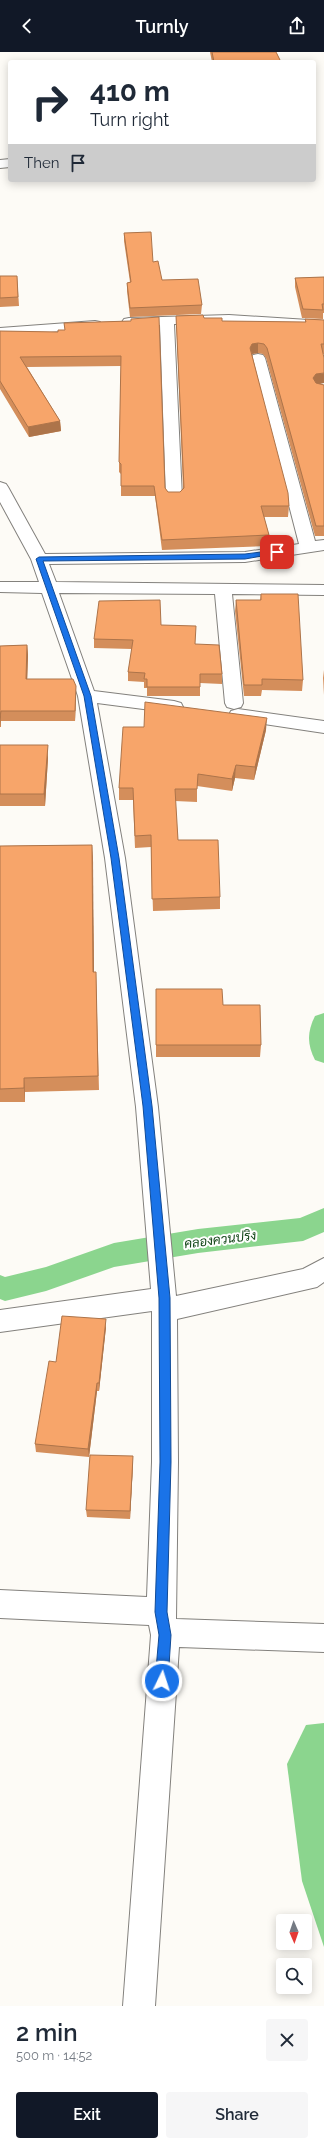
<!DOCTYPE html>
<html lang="en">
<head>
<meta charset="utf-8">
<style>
	:root { --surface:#fff; --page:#f6f6f7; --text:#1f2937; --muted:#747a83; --accent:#111827 }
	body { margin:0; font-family:Raleway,Sarabun,sans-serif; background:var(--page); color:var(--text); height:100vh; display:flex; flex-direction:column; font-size:15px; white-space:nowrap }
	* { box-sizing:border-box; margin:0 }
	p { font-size:13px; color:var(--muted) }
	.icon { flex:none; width:22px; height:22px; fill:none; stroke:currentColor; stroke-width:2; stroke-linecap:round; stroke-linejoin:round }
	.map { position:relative; height:1954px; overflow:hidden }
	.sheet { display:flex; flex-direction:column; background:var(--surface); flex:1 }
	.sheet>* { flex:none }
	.top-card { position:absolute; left:8px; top:8px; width:308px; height:122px; border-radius:4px; box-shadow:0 2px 10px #0003; background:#fff; color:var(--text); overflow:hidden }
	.needle { width:26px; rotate:178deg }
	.tools { position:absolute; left:276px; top:1862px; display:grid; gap:8px }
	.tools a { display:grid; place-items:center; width:36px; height:36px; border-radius:4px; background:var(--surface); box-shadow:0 2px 10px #0003; font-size:20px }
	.pin { position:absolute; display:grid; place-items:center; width:34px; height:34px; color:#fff; margin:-17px; border-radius:8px; box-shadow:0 2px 6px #0006 }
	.me { position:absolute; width:44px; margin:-22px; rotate:4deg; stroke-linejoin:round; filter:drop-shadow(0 0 3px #0008) }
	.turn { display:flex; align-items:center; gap:14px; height:84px; padding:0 16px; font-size:18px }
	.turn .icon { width:52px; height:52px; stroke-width:2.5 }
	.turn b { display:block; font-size:28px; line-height:34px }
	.then { display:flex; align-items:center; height:38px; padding:0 16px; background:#0003; gap:8px; font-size:15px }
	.round { display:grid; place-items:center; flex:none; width:42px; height:42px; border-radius:4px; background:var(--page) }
	.head { display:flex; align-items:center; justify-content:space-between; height:68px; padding:0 16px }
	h1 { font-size:24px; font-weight:600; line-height:30px }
	.cta { display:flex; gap:8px; margin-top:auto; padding:8px 16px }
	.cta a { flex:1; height:46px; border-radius:4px; background:var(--accent); color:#fff; font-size:16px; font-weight:600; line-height:46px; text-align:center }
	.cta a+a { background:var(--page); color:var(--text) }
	header { display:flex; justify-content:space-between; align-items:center; height:52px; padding:0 16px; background:var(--accent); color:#fff; font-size:18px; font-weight:600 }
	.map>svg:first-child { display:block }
	.water { fill:#8bd58e }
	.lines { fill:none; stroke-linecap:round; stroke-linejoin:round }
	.canal { fill:#8bd58e; fill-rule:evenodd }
	.minor-casing { stroke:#83817d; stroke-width:2 }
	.minor { fill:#fff; fill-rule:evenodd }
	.wall { fill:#d48e5b }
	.shaded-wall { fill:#ad744a }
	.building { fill:#f7a56a; stroke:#ad744a }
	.route { fill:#1a73e8; stroke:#114b97 }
	.labels { text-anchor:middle; stroke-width:4; stroke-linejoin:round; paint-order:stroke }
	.water-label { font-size:13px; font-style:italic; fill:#124618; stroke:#fff }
</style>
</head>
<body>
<header><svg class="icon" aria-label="back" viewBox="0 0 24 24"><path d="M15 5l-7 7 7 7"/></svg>Turnly<svg class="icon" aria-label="share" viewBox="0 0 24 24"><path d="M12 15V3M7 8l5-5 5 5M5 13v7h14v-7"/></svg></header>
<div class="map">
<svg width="324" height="1954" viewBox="0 0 324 1954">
	<rect width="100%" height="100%" fill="#fdfbf6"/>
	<path class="water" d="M324,1671V1895L302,1829L287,1712L306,1673Z"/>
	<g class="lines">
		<g class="canal">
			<path d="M324,961V1011L315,1008C307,992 307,980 315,964Z"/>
			<path d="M324,1156V1180L303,1189L198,1201L114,1215L46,1239L5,1249L0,1247V1223L5,1225L46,1215L114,1191L198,1177L300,1166Z"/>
		</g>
		<defs>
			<g id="minor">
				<path d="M10,107V115L0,116V108Z"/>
				<path d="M229,263L324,269V277L229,271L174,272L182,446L180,449H168L166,446L160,273H124L122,270L124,267L129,266Z"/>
				<path d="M95,269L100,270L102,273L100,276L0,284V276Z"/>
				<path d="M258,302L263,303L265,306L315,489L324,488V498L245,510L49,512L56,530L324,533V543L232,542L243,651L241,655L234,657L227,655L225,651L215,542L59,541L94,639L174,649L181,651L183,655L181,659L174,661L97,651L125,806L158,1055L176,1244L303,1217L324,1206V1230L317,1235L177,1267L178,1410L176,1567L324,1572V1600L179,1595L155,1954H123L151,1583L149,1573L0,1566V1538L147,1545L152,1410V1259L0,1280V1258L151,1237L136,1055L105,806L78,644L42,541L0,540V530H39L31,507L0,450V430L6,432L8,435L45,502L245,500L299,492L251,306L253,303Z"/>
				<path d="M238,657L324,669V681L231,667L229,663L231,659Z"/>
			</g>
		</defs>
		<use href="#minor" class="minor-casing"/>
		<use href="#minor" class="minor"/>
	</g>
	<g class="wall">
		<path d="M210,0H276L281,10H212Z"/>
		<path d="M77,128H93L77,129Z"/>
		<path d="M124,181L153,210L162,228L202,253L201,262L130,265L127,239V231L130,230L124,189Z"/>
		<path d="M0,224H17L19,254L0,255Z"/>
		<path d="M324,225V261H323V267L302,266L295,235V226Z"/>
		<path d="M176,264L204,266L222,269L305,270V267L324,268V302H323L320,332L324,333V484H315L266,306L263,302L258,301L252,302L289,454L288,465H264L269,483V494L162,498L155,444H121V422L119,420V410L121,314L27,315L60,369L61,379L29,385L0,337V279L58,280L65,278L64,271L131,269L165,436L168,440H180L183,436Z"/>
		<path d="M261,542L303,628L302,639L262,638L261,644H244L235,559L236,548H260Z"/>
		<path d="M161,573L195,592L222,622V632L200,631V644H147V636H144V630L128,629V620L132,597L94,596V587Z"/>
		<path d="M27,593L28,603L27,627L76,644L75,669H1V675H0V594Z"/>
		<path d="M324,618V643L323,626Z"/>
		<path d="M266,678L254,728L235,726L232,739L197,734V750L175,749L178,788L220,845V857L153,859L151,795L135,796L133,748H119V736Z"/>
		<path d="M0,693L48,706L45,754H0Z"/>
		<path d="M92,793L94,920H96L99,1038L25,1040V1050H0V794Z"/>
		<path d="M156,937L261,993L260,1005H156Z"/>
		<path d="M106,1275L99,1339H97L89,1405L36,1400L35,1392L56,1310Z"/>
		<path d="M133,1412L130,1467L87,1465L86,1458Z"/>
	</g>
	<g class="shaded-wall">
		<path d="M258,291V301L252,302L250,296L252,292Z"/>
		<path d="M324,321V331L316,333L313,326L316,322Z"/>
		<path d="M60,369L61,379L29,385L28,375Z"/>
		<path d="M27,593L28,603L27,636L26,627Z"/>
		<path d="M76,634V644L75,669V659Z"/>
		<path d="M1,659V675L0,665Z"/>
		<path d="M267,666L266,678L254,728L255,715Z"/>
		<path d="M48,693V706L45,754L44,742Z"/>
		<path d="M236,713L235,726L232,739V727Z"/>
		<path d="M92,793L93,806L94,934L93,920Z"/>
		<path d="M24,1026L25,1040V1050L24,1036Z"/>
		<path d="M106,1267V1275L99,1339V1331Z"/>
		<path d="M97,1331V1339L89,1405L88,1397Z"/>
		<path d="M133,1404V1412L130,1467V1459Z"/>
	</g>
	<g class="building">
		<path d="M212,0H276L281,10H214Z"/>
		<path d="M151,180L153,210L158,209L162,228L198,227L202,253L130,256L127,231L131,230L124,181Z"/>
		<path d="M0,224H17L18,245L0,246Z"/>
		<path d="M324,225V252H322L323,258L303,257L295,226Z"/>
		<path d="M203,263L204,266H222V269L306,270L305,267L324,268V292H321L324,306V321L316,322L313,326L316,331L324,333V474H316L267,296L264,292L258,291L252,292L250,296L288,441L289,454H261L269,483L162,488L154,434H121V412L119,410L121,304L20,305L60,369L28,375L0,329V279L58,280V278H65L64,271L131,269V267L159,265L165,436L168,440H180L184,436L176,264Z"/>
		<path d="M261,542H298L303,628L262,627V633H244L236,548H261Z"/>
		<path d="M160,548L161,573L196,574L195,592L219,593L222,622H200V635H147V627H144L145,621L128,620L133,588L94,587L99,549Z"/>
		<path d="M27,593L26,627H73L76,634L75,659H1L0,665V594Z"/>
		<path d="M145,650L267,666L255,715L236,713L232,727L198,722L197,737H175L178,788H218L220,845L152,847L151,783L135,784L133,736H119L123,675H144Z"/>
		<path d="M0,693H48L44,742H0Z"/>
		<path d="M92,793L93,920H96L98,1024L24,1026V1036L0,1037V794Z"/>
		<path d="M156,937H222L223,953H260L261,993H156Z"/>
		<path d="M62,1264L106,1267L99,1331H97L88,1397L35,1392L49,1309L56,1310Z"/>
		<path d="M90,1403L133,1404L130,1459L86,1458Z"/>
	</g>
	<path class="route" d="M277,498L280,500L279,501L245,507L43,509L91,644L119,806L152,1054L170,1246L171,1410L167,1560L171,1583L168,1629L166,1633L162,1635L157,1633L155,1629L159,1583L155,1560L160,1410L159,1246L143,1054L111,806L84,644L36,507L39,505L245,502Z"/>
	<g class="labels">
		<g class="water-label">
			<text transform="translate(220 1187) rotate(-7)" y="5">คลองควนปริง</text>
		</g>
	</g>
</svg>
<div class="tools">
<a><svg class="needle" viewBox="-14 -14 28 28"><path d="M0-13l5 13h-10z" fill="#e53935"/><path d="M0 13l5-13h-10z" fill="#747a83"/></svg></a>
<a><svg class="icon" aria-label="search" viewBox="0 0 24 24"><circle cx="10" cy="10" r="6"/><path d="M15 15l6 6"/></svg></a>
</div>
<div class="pin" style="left:277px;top:500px;background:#d93025"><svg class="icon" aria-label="arrive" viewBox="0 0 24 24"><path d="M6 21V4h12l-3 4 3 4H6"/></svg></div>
<svg class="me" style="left:162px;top:1629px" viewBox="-20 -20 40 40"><circle r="17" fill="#1a73e8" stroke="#fff" stroke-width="3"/><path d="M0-11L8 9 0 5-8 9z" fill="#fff"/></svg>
<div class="top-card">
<div class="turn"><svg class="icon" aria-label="right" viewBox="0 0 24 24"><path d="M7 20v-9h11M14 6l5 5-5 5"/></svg><div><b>410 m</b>Turn right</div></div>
<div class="then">Then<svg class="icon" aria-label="arrive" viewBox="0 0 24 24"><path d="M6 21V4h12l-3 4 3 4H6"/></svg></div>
</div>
</div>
<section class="sheet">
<div class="head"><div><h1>2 min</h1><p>500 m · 14:52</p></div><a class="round"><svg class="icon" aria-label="close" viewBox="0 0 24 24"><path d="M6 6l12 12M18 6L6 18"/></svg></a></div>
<div class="cta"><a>Exit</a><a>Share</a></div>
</section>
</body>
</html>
